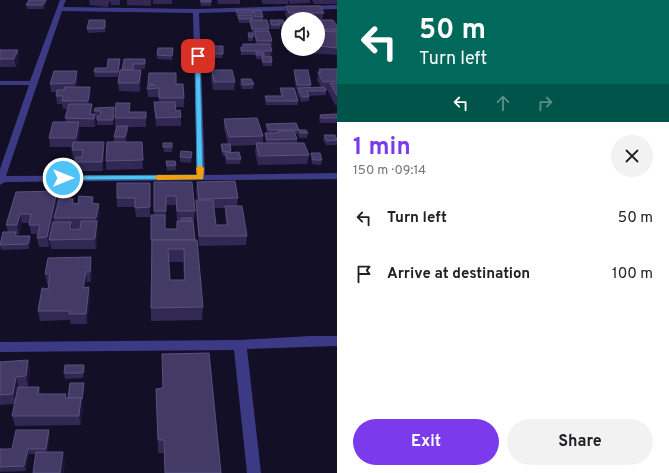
<!DOCTYPE html>
<html lang="en">
<head>
<meta charset="utf-8">
<style>
	:root { --surface:#fff; --page:#f2f2f2; --text:#202124; --muted:#757577; --accent:#7c3aed }
	body { margin:0; font-family:Overpass,sans-serif; background:var(--page); color:var(--text); height:100vh; display:flex; flex-direction:column; font-size:15px; white-space:nowrap }
	* { box-sizing:border-box; margin:0 }
	p { font-size:13px; color:var(--muted) }
	.icon { flex:none; width:22px; height:22px; fill:none; stroke:currentColor; stroke-width:2; stroke-linecap:round; stroke-linejoin:round }
	.map { position:relative; flex:1; overflow:hidden }
	.side { display:flex; flex-direction:column; background:var(--surface); width:332px }
	.side>* { flex:none }
	.guide { background:#00695c; color:#fff; overflow:hidden }
	.controls { position:absolute; left:281px; top:12px; display:grid; gap:8px }
	.controls a { display:grid; place-items:center; width:44px; height:44px; border-radius:50%; background:var(--surface); box-shadow:0 4px 16px #0002; font-size:20px }
	.pin { position:absolute; display:grid; place-items:center; width:34px; height:34px; color:#fff; margin:-17px; border-radius:8px; box-shadow:0 2px 6px #0006 }
	.me { position:absolute; width:44px; margin:-22px; rotate:90deg; stroke-linejoin:round; filter:drop-shadow(0 0 3px #0008) }
	.turn { display:flex; align-items:center; gap:14px; height:84px; padding:0 16px; font-size:18px }
	.turn .icon { width:52px; height:52px; stroke-width:2.5 }
	.turn b { display:block; font-size:28px; line-height:34px }
	.lanes { display:flex; align-items:center; height:38px; padding:0 16px; background:#0003; justify-content:center; gap:20px; direction:ltr }
	.lanes .off { opacity:.35 }
	.round { display:grid; place-items:center; flex:none; width:42px; height:42px; border-radius:21px; background:var(--page) }
	.overview { display:flex; align-items:center; justify-content:space-between; height:68px; padding:0 16px }
	h1 { font-size:24px; font-weight:700; line-height:30px; color:var(--accent) }
	.primary-button { display:flex; gap:8px; margin-top:auto; padding:8px 16px }
	.primary-button a { flex:1; height:46px; border-radius:24px; background:var(--accent); color:#fff; font-size:16px; font-weight:700; line-height:46px; text-align:center }
	.primary-button a+a { background:var(--page); color:var(--text) }
	ul { padding:0; list-style:none }
	li { display:flex; align-items:center; gap:12px; height:56px; padding:0 16px }
	li div { flex:1 }
	li b { display:block; font-size:15px }
	li em { font-style:normal }
	main { display:flex; flex:1; min-height:0 }
	.map>svg:first-child { display:block }
	.lines { fill:none; stroke-linecap:round; stroke-linejoin:round }
	.street { fill:#3d3a85; fill-rule:evenodd }
	.wall { fill:#312854; fill-rule:evenodd }
	.shaded-wall { fill:#1d163a }
	.building { fill:#433a66; stroke:#5a527e; fill-rule:evenodd }
	.route { fill:#4fc3f7; stroke:#337fa1 }
	.slow { fill:#f59e0b }
</style>
</head>
<body>
<main>
<div class="map">
<svg width="337" height="473" viewBox="0 0 337 473">
	<rect width="100%" height="100%" fill="#130f26"/>
	<g class="lines">
		<g class="street">
			<path d="M60,0H66L63,7L196,9L337,5V9L199,13L205,175L337,173V179L5,182L0,185V169L29,85H0V81H30ZM62,11L193,13L197,175L6,176Z"/>
			<path d="M310,336H337V346L247,349L261,473H247L234,350L0,352V342L240,340Z"/>
		</g>
	</g>
	<g class="wall">
		<path d="M29,0H47V1L44,9H27L26,5Z"/>
		<path d="M89,0H120V5H111V2H109L108,7L90,5Z"/>
		<path d="M127,0H151V6L127,5Z"/>
		<rect x="153" y="0" width="19" height="4"/>
		<path d="M200,0H211V6H201Z"/>
		<path d="M217,0H240V4H218Z"/>
		<path d="M261,0H288V4H263Z"/>
		<path d="M288,0H310V3L290,4Z"/>
		<path d="M312,0H337V4H314Z"/>
		<path d="M286,6L324,13L322,20L337,26V55L290,52V49H318V25L320,28V30H322L319,24L320,20H318V19H288V21L285,14Z"/>
		<path d="M236,10L252,12L253,10L263,17V20L269,29V33L272,41V45H270L272,51L271,55H264V56L272,62V66H263L261,59H256V55H241V47H243V44H256L254,35V33H252L250,23H239L238,17H237L236,14Z"/>
		<path d="M105,20V32L88,33L87,29Z"/>
		<path d="M270,20L284,23L283,27H280V29H271L269,24Z"/>
		<path d="M248,33L253,37V41H248Z"/>
		<path d="M211,46L223,54L222,58H211Z"/>
		<path d="M173,48L172,60L157,59V55Z"/>
		<path d="M0,50H18L19,58L16,67H0Z"/>
		<path d="M124,59H145V69H133V70H141V78L140,92L119,91L118,83L122,70Z"/>
		<path d="M120,63L118,77H95L94,72Z"/>
		<path d="M319,69H337V105H335L328,91V90H326V95L309,96V101L301,102L297,93V89H296L294,74V70L311,85L310,88L321,87L317,80Z"/>
		<path d="M212,70L235,82L234,90H213L211,78Z"/>
		<path d="M149,73L176,84L184,98V107H176V111L181,117V126H156L154,102H159V97H148L147,89Z"/>
		<path d="M78,79L77,87H90L91,95L89,104L93,112L92,114H95L94,111L114,107V112L113,125H97V120L101,116H95L96,123L95,127H79L80,130L78,142L104,151L103,171H76L75,162V159H73L72,150V147H50L49,138L66,122L65,118L68,109H63L62,104H57L56,96L57,92H51L50,84Z"/>
		<path d="M241,79L254,84L253,89H242L240,84Z"/>
		<path d="M280,88L298,101V105H266L265,101V96H281L280,92Z"/>
		<path d="M130,112H146V127H128V131L126,142H114V137L116,127H115V118Z"/>
		<path d="M337,114V123H320L319,119L320,115Z"/>
		<path d="M224,119L263,136V143H266L265,138V133H267L266,128V124L299,130L298,134H295L297,139V143L309,155L307,164L258,165L255,152L256,145L230,146L231,153L241,159L240,164H226L225,156H223L221,149V144H228L224,128Z"/>
		<path d="M299,130L308,133L307,138H299L298,134Z"/>
		<path d="M324,135L337,139V145H326L323,140Z"/>
		<path d="M142,142L143,169L106,170V161Z"/>
		<path d="M163,143L172,147V152H164Z"/>
		<path d="M192,152L191,163L180,162V157Z"/>
		<path d="M311,153L322,160L321,165L312,164L311,158Z"/>
		<path d="M166,161L176,165V170L167,171Z"/>
		<path d="M154,182H192L195,211L194,220H192L203,307L202,320L151,321V240L154,215ZM166,205H176L177,221H181H177V229H165V220H166ZM169,262H183L184,280H170Z"/>
		<path d="M197,182L238,198L237,206L247,236L246,245L199,246L196,209V200H197L196,191ZM214,208H225V215L226,225H216Z"/>
		<path d="M150,183V217H136L135,207H117V198Z"/>
		<path d="M16,192L58,201L56,208L71,199H73L74,203L78,204L93,197V203L100,213L98,225V231L96,249H51L50,241L49,247H39L37,238L38,234H31L29,223H22L19,234H17V236H30L31,241L29,249L1,250L0,244L8,232L6,225ZM72,228H80V229H72Z"/>
		<path d="M92,267L91,282H87L86,287L90,297L87,324H71L70,320L40,321L38,311L48,289L49,284H47L45,274Z"/>
		<path d="M28,360L30,370L28,386L20,387H39L41,394L68,398L84,383V389L82,404L83,408L81,425L15,426L12,416L14,404L0,405V362Z"/>
		<path d="M84,365L85,370L83,378L65,379L64,373Z"/>
		<path d="M162,388L164,453H158L156,389Z"/>
		<path d="M50,435L47,452L65,461L36,454H29L26,471L0,472V449H12Z"/>
	</g>
	<g class="shaded-wall">
		<path d="M46,0H47V1L44,9L43,5Z"/>
		<path d="M18,50L19,58L16,67L14,59Z"/>
		<path d="M120,59V63L118,77V72Z"/>
		<path d="M141,70V78L140,92L139,83Z"/>
		<path d="M77,71L78,79L76,92L75,83Z"/>
		<path d="M90,87L91,95L89,109L88,101Z"/>
		<path d="M92,104L93,112L92,119L90,114Z"/>
		<path d="M114,107V112L113,125V120Z"/>
		<path d="M95,114L96,123L95,127L94,119Z"/>
		<path d="M79,122L80,130L77,147L76,138Z"/>
		<path d="M128,126V131L126,142L125,137Z"/>
		<path d="M104,142V151L103,171L102,162Z"/>
		<path d="M57,191L58,201L55,218H54V219L50,240H49L50,241L49,247L47,237Z"/>
		<path d="M99,204L100,213L98,225V231L96,249L95,239L97,225L96,218Z"/>
		<path d="M20,214L22,223L19,234L17,225Z"/>
		<path d="M71,222L73,231L70,229Z"/>
		<path d="M30,236L31,241L29,249L28,244Z"/>
		<path d="M91,257L92,267L91,282L90,272Z"/>
		<path d="M86,272L87,282L85,297L83,288Z"/>
		<path d="M89,287L90,297L87,324L86,314Z"/>
		<path d="M28,360L30,370L28,386L26,376Z"/>
		<path d="M84,365L85,370L83,378V373Z"/>
		<path d="M16,377L19,387L16,404L13,394Z"/>
		<path d="M84,383V389L82,404V399Z"/>
		<path d="M39,387L41,396L38,394Z"/>
		<path d="M81,398L83,408L81,425L79,416Z"/>
		<path d="M49,430L50,435L47,454L46,449Z"/>
		<path d="M28,449L29,454L26,471L24,466Z"/>
		<path d="M63,452L65,461L64,473H60Z"/>
	</g>
	<g class="building">
		<path d="M29,0H46L43,5H26Z"/>
		<rect x="201" y="0" width="10" height="2"/>
		<path d="M286,6H320L324,13H289Z"/>
		<path d="M236,10H252L253,13H237Z"/>
		<path d="M253,10H261L263,17H255Z"/>
		<path d="M238,15H252L253,19H239Z"/>
		<path d="M89,20H105V28L87,29Z"/>
		<path d="M250,20H267L269,29H252Z"/>
		<path d="M270,20H283L284,23H279L280,25H272Z"/>
		<path d="M320,20H333L337,26V29H325Z"/>
		<path d="M318,30H337V33V32L318,31Z"/>
		<path d="M254,31H269L272,41H257Z"/>
		<path d="M318,31L337,32V48L318,46Z"/>
		<path d="M248,33H253V37H249Z"/>
		<path d="M243,44H270L272,51H241V47H243Z"/>
		<path d="M211,46H223V54L211,53Z"/>
		<path d="M158,48H173L172,56L157,55Z"/>
		<path d="M0,50H18L14,59H0Z"/>
		<path d="M256,52L264,53V55H256Z"/>
		<path d="M262,56H271L272,62H263Z"/>
		<path d="M108,59H120L118,72H94L95,68H107Z"/>
		<path d="M124,59H145V64H133V70H122Z"/>
		<path d="M319,69H337V81L323,82L318,72H321Z"/>
		<path d="M120,70H141L139,83H118Z"/>
		<path d="M212,70H232L235,82H214Z"/>
		<path d="M294,70H308L311,85H297Z"/>
		<path d="M54,71H77L75,83L50,84Z"/>
		<path d="M149,73H176V84H183L184,98H159V88L147,89L148,85H155L148,84Z"/>
		<path d="M241,79H251L254,84L243,85Z"/>
		<path d="M330,83H337V96Z"/>
		<path d="M65,87H90L88,101H62L63,96H56L57,90H64Z"/>
		<path d="M324,87L326,91H307L309,97H302L298,88Z"/>
		<path d="M280,88H294L298,101H267L265,96H283Z"/>
		<path d="M154,102H175L176,111L180,110L181,117L156,118Z"/>
		<path d="M116,103H130L129,112H146V118H115Z"/>
		<path d="M69,104H92L90,114H95L94,119L65,118Z"/>
		<path d="M114,107L113,120H97V116H100L101,111H94L95,108Z"/>
		<path d="M337,114V118H321L320,115Z"/>
		<path d="M257,118L263,136L229,137L224,119Z"/>
		<path d="M53,122H79L76,138H49Z"/>
		<path d="M296,123L299,130H269L266,124Z"/>
		<path d="M117,126H128L125,137H114Z"/>
		<path d="M299,130H306L308,133H300Z"/>
		<path d="M278,131H294L297,139L267,140L265,133H278Z"/>
		<path d="M324,135H335L337,140L327,141Z"/>
		<path d="M73,142H104L102,162H75L76,157H82L83,150H72Z"/>
		<path d="M107,142H142L143,160L106,161Z"/>
		<rect x="163" y="143" width="9" height="4"/>
		<path d="M256,143H304L309,155L259,156Z"/>
		<path d="M221,144H230L231,151L223,152Z"/>
		<path d="M181,151L192,152L191,158L180,157Z"/>
		<path d="M239,152L241,159H227L225,153Z"/>
		<path d="M311,153H320L322,160H313Z"/>
		<path d="M166,161H175L176,165L167,166Z"/>
		<path d="M235,181L238,198L199,199L197,182Z"/>
		<path d="M154,182H192L195,211H177L176,196H166V211H154Z"/>
		<path d="M117,183H150V207L135,208V198H117Z"/>
		<path d="M57,191L47,237L37,238L40,225H29L31,214H20L17,225H6L16,192Z"/>
		<path d="M60,196H71L70,199H73L72,203L78,204L79,196L93,197L92,203L99,204L96,218H54Z"/>
		<path d="M196,200H213L216,225H228L225,206H242L247,236H199Z"/>
		<path d="M151,215H165V229H177V221H193L195,240H151Z"/>
		<path d="M181,218H192V221H182Z"/>
		<path d="M81,221H97L95,239L49,240L53,222H71L70,229H80Z"/>
		<path d="M3,232H16L15,236H30L28,244L0,245Z"/>
		<path d="M152,240H197L203,307L151,308ZM168,249H184L185,280H170Z"/>
		<path d="M91,257L90,272H86L83,288L89,287L86,314H69L70,311H38L42,288L48,289L50,274H45L48,258Z"/>
		<path d="M209,353L221,473H165L164,440H158L156,389L163,388L162,354Z"/>
		<path d="M28,360L26,376L16,377L13,394L0,395V362Z"/>
		<path d="M65,365H84L83,373H64Z"/>
		<path d="M70,383H84L82,399L81,398H68Z"/>
		<path d="M18,387H39L38,394H66L65,398H81L79,416H12Z"/>
		<path d="M16,430H49L46,449H28L24,466L0,467V449H12Z"/>
		<path d="M36,452H63L60,473H33Z"/>
	</g>
	<path class="route" d="M195,55L200,56L203,179L60,180V176H63L197,175Z"/>
	<path class="slow" d="M200,165L204,168L203,179L158,180L154,177L158,175H197L196,168Z"/>
</svg>
<div class="controls">
<a><svg class="icon" aria-label="sound" viewBox="0 0 24 24"><path d="M4 9h4l5-4v14l-5-4H4zM17 9q2 3 0 6"/></svg></a>
</div>
<div class="pin" style="left:198px;top:56px;background:#d93025"><svg class="icon" aria-label="arrive" viewBox="0 0 24 24"><path d="M6 21V4h12l-3 4 3 4H6"/></svg></div>
<svg class="me" style="left:63px;top:178px" viewBox="-20 -20 40 40"><circle r="17" fill="#4fc3f7" stroke="#fff" stroke-width="3"/><path d="M0-11L8 9 0 5-8 9z" fill="#fff"/></svg>
</div>
<section class="side">
<div class="guide">
<div class="turn"><svg class="icon" aria-label="left" viewBox="0 0 24 24"><path d="M17 20v-9H6M10 6l-5 5 5 5"/></svg><div><b>50 m</b>Turn left</div></div>
<div class="lanes"><svg class="icon" aria-label="left" viewBox="0 0 24 24"><path d="M17 20v-9H6M10 6l-5 5 5 5"/></svg><svg class="icon off" aria-label="ahead" viewBox="0 0 24 24"><path d="M12 20V5M6 11l6-6 6 6"/></svg><svg class="icon off" aria-label="right" viewBox="0 0 24 24"><path d="M7 20v-9h11M14 6l5 5-5 5"/></svg></div>
</div>
<div class="overview"><div><h1>1 min</h1><p>150 m · 09:14</p></div><a class="round"><svg class="icon" aria-label="close" viewBox="0 0 24 24"><path d="M6 6l12 12M18 6L6 18"/></svg></a></div>
<ul>
<li><svg class="icon" aria-label="left" viewBox="0 0 24 24"><path d="M17 20v-9H6M10 6l-5 5 5 5"/></svg><div><b>Turn left</b></div><em>50 m</em></li>
<li><svg class="icon" aria-label="arrive" viewBox="0 0 24 24"><path d="M6 21V4h12l-3 4 3 4H6"/></svg><div><b>Arrive at destination</b></div><em>100 m</em></li>
</ul>
<div class="primary-button"><a>Exit</a><a>Share</a></div>
</section>
</main>
</body>
</html>
